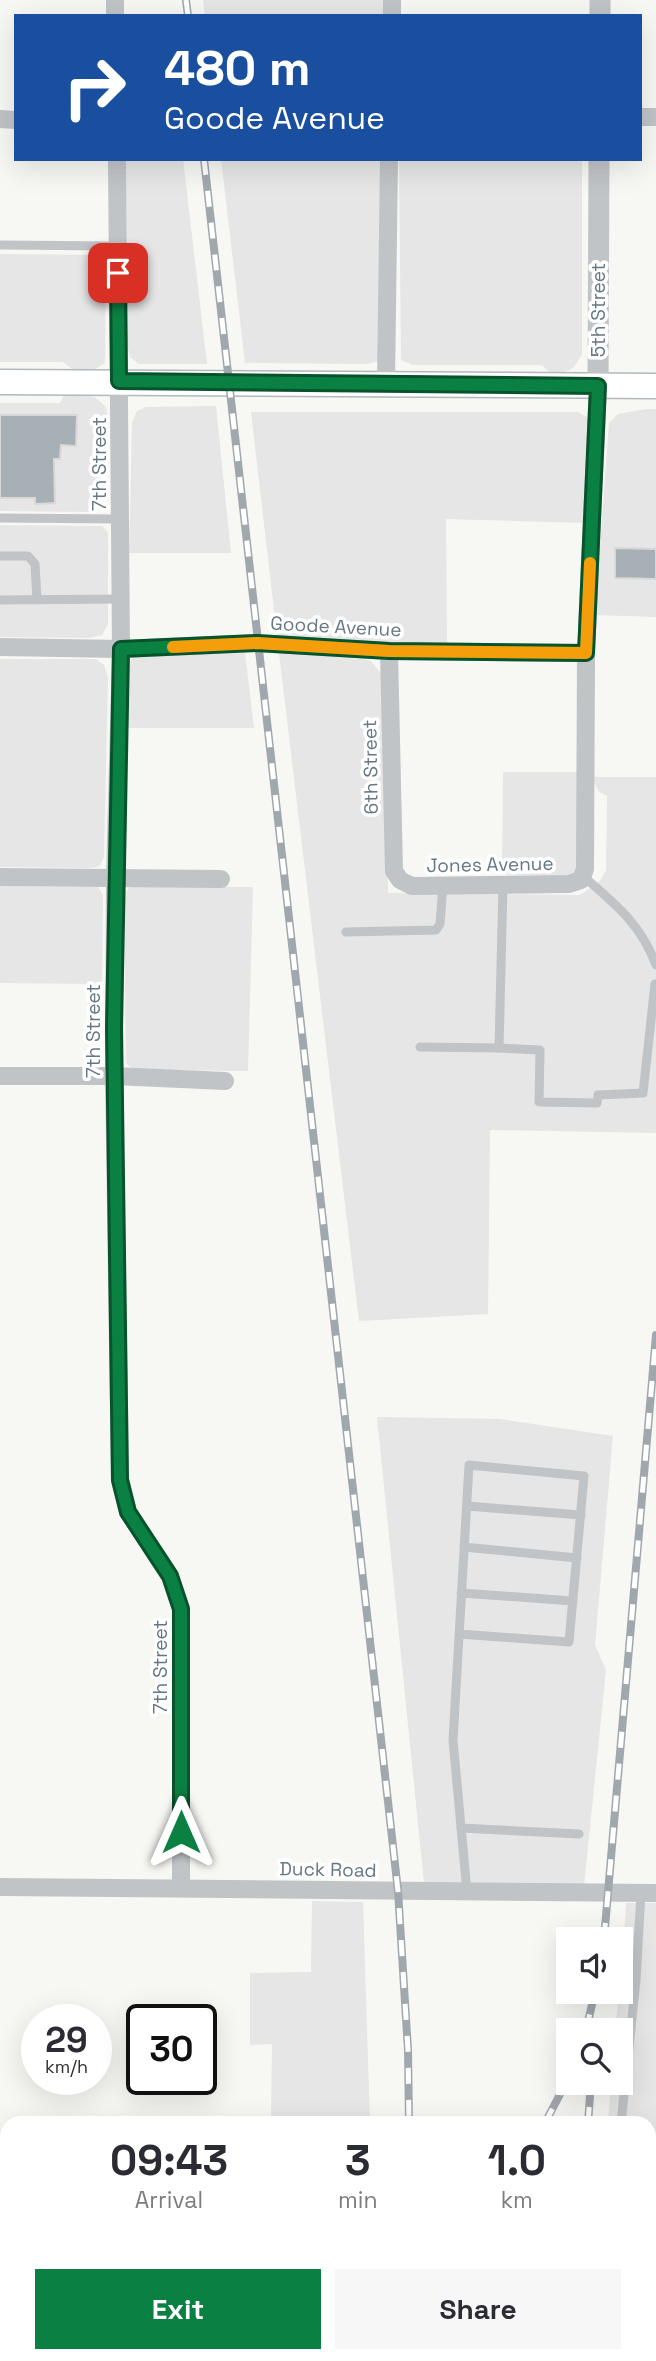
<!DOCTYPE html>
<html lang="en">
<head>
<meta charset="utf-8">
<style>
	:root { --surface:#fff; --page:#f7f7f7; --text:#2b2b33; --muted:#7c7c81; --accent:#0b8043 }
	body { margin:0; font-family:"Space Grotesk",sans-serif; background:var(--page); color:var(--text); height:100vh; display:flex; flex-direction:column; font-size:26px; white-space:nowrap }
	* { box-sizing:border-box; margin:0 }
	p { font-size:23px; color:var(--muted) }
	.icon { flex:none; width:38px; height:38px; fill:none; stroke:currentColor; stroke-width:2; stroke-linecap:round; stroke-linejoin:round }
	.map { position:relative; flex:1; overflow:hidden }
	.drawer { position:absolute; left:0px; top:2116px; width:656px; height:247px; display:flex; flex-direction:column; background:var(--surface); border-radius:21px 21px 0 0; box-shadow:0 7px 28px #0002 }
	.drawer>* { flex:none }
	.top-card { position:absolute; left:14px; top:14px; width:628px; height:147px; border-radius:0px; box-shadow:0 7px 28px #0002; background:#1a4fa0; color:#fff; overflow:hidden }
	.tools { position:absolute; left:556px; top:1927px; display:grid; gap:14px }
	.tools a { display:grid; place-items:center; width:77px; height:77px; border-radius:0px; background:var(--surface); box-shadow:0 7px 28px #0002; font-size:35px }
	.speed { position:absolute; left:21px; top:2004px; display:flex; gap:14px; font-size:35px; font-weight:700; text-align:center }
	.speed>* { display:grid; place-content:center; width:91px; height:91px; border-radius:50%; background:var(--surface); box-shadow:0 7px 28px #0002; line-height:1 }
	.speed small { font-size:18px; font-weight:400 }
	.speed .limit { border:4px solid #111; border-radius:10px; background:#fff; color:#111 }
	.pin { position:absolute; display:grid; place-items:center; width:60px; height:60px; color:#fff; margin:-30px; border-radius:14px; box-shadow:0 4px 10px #0006 }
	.me { position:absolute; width:77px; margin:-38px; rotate:0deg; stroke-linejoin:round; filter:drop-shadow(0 0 5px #0008) }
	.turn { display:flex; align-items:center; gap:24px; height:147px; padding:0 35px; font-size:32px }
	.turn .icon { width:91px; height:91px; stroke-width:2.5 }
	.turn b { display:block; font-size:49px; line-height:60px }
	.eta { display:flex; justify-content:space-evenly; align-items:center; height:119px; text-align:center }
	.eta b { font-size:42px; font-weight:800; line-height:49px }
	.primary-button { display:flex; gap:14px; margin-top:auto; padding:14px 35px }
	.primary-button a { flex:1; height:80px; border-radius:0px; background:var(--accent); color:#fff; font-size:28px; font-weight:800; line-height:80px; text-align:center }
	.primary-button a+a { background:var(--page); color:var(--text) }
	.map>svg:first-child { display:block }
	.built { fill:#e5e6e5 }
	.building { fill:#a7b0b5; stroke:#d9d8d6; stroke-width:2 }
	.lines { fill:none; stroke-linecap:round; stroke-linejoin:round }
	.secondary-casing { stroke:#b2b8bc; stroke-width:27 }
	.service { stroke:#c0c4c7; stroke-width:9 }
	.minor { stroke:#c0c4c7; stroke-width:18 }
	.tertiary { stroke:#c0c4c7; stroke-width:21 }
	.secondary { stroke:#fff; stroke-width:24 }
	.rail-casing { stroke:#a1a8ad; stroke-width:8 }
	.rail { stroke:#fff; stroke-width:5; stroke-dasharray:16; stroke-linecap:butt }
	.route-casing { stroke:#07532c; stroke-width:18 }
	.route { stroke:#0b8043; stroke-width:12 }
	.slow { stroke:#f59e0b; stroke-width:12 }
	.labels { text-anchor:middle; stroke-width:7; stroke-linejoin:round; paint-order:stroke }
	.street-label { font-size:19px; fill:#667884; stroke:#fff }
</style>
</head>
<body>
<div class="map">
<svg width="656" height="2361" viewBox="0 0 656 2361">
	<rect width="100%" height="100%" fill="#f7f7f4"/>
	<g class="built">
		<path d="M203,0H386V16H205Z"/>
		<path d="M126,159H183L207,364H139L130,357L127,345Z"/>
		<path d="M221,159H385L379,361L368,364L245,363Z"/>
		<path d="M399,159H582V355L573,368L561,374L552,375L542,365H413L401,360Z"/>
		<path d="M0,254L106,255L105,363L90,372L75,371L63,362H0Z"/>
		<path d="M74,393L95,397L106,407L109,422L98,430L97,512L0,511V403H60L64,395Z"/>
		<path d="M216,406L231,553H129L132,423L137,411L146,407Z"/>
		<path d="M646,409H656V617L595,615L609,423L618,414Z"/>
		<path d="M251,412H578L587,417L588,423L584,523L446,519L447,645L277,636Z"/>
		<path d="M0,525L102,526L108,532V624L102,635L89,638L0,637Z"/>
		<path d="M245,653L254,728H126L128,663L135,655Z"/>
		<path d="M279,653L362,659L371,661L383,676L387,696L388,893L580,895L601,880L606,870L607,796L599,792L592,777H656V1133L490,1130L488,1314L359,1321Z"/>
		<path d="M0,659H96L104,665L108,678L104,857L100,866L90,868L0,867Z"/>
		<path d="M503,772H579L577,873L567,877L502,874Z"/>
		<path d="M0,886L98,887L103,895L102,984L0,983Z"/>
		<path d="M130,886L253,887L248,1071L134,1070L126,1063L124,895Z"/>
		<path d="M377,1417L500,1419L613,1436L595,1645L606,1670L584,1886L424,1883Z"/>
		<path d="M312,1901L363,1902L370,2123H271L272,2044L250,2045V1973L311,1972Z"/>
		<path d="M626,1903H656V2361H589L590,2356H649V2123H608L611,2083L621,2082V2030H615L619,1992H621Z"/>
		<path d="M95,2356H353V2361H0H95Z"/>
	</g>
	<g class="building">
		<path d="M0,415H77L76,446L61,445L60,459H54L55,503L35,504V498H0Z"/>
		<path d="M615,548L656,549V579L615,578Z"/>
	</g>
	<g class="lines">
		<defs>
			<path id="secondary" d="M0,382L656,386"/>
		</defs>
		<use href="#secondary" class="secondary-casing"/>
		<g class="service">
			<path d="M0,245L118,246"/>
			<path d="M0,518L120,519"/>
			<path d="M0,556H28L35,564L37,600"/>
			<path d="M0,600L120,599"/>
			<path d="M583,876C615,904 641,924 656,965"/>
			<path d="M503,885L499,1048L540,1050L539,1102L597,1103L598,1095L643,1093L655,984"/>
			<path d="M346,932L436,930L440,924L443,885"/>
			<path d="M420,1047L499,1048"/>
			<path d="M467,1506L581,1515"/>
			<path d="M464,1547L577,1558"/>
			<path d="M461,1593L573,1601"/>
			<path d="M459,1634L569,1642L584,1476L469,1465L453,1740L467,1892"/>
			<path d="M461,1828L579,1834"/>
			<path d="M621,2123L636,1980L641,1893"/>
			<path d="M550,2361V2356"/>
			<path d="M620,2361V2356"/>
		</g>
		<g class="minor">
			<path d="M115,0V16"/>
			<path d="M392,16V0"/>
			<path d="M640,117H656"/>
			<path d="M0,119L16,120"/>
			<path d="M117,159L121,649L115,878L114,1076L120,1480L128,1512L170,1576L181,1609V1888"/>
			<path d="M386,383L389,159"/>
			<path d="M0,647L121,649L257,643L389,651L586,653"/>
			<path d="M389,651L394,871L400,880L412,886L569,884L581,880L585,869L586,653L598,386"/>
			<path d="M0,877L221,879"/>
			<path d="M0,1076H114L225,1081"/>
			<path d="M0,1887L656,1893"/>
			<path d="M0,2205H7"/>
			<path d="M198,2361V2356"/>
		</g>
		<g class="tertiary">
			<path d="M600,16V0"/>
			<path d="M598,386L599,159"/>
		</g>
		<use href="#secondary" class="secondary"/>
		<defs>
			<g id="rail">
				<path d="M186,0L188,16"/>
				<path d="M204,159L398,1891L408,2050L409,2123"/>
				<path d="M604,1939L656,1335"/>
				<path d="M586,2030L595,1992"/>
				<path d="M545,2123L569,2077"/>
				<path d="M588,2123L591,2082"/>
				<path d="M389,2361L390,2356"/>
				<path d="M402,2361L404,2356"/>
				<path d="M567,2361V2356"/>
			</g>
		</defs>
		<use href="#rail" class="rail-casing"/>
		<use href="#rail" class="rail"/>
	</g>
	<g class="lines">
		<defs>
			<path id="route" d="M118,273L119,381L598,386L586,653L389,651L257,643L121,649L114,1027L120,1480L128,1512L170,1576L181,1609V1832"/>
		</defs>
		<use href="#route" class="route-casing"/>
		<use href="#route" class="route"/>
		<path class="slow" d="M173,647L257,643L389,651L586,653L590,563"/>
	</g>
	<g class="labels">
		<g class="street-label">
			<text transform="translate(598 310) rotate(-90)" y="7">5th Street</text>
			<text transform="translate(99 464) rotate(-90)" y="7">7th Street</text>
			<text transform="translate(336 626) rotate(3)" y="7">Goode Avenue</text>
			<text transform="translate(370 767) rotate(-91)" y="7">6th Street</text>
			<text transform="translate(490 864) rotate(-1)" y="7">Jones Avenue</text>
			<text transform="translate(93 1031) rotate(-90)" y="7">7th Street</text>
			<text transform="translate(160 1667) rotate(-90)" y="7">7th Street</text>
			<text transform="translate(328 1869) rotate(1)" y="7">Duck Road</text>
		</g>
	</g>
</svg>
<div class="tools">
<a><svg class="icon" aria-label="sound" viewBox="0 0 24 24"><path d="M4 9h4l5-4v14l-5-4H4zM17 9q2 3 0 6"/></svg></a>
<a><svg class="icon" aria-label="search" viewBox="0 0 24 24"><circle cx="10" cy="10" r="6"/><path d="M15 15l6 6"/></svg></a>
</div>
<div class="speed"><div>29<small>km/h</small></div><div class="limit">30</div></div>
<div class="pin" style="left:118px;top:273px;background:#d93025"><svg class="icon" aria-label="arrive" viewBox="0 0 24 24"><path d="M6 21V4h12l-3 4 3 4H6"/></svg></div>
<svg class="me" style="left:181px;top:1832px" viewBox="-20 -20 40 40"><path d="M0-17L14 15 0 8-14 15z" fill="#0b8043" stroke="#fff" stroke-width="4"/></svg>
<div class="top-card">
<div class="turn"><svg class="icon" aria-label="right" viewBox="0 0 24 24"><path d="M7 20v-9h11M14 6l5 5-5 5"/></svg><div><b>480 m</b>Goode Avenue</div></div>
</div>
<section class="drawer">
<div class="eta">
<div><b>09:43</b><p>Arrival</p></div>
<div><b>3</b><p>min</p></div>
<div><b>1.0</b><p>km</p></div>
</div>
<div class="primary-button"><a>Exit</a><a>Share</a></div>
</section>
</div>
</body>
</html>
